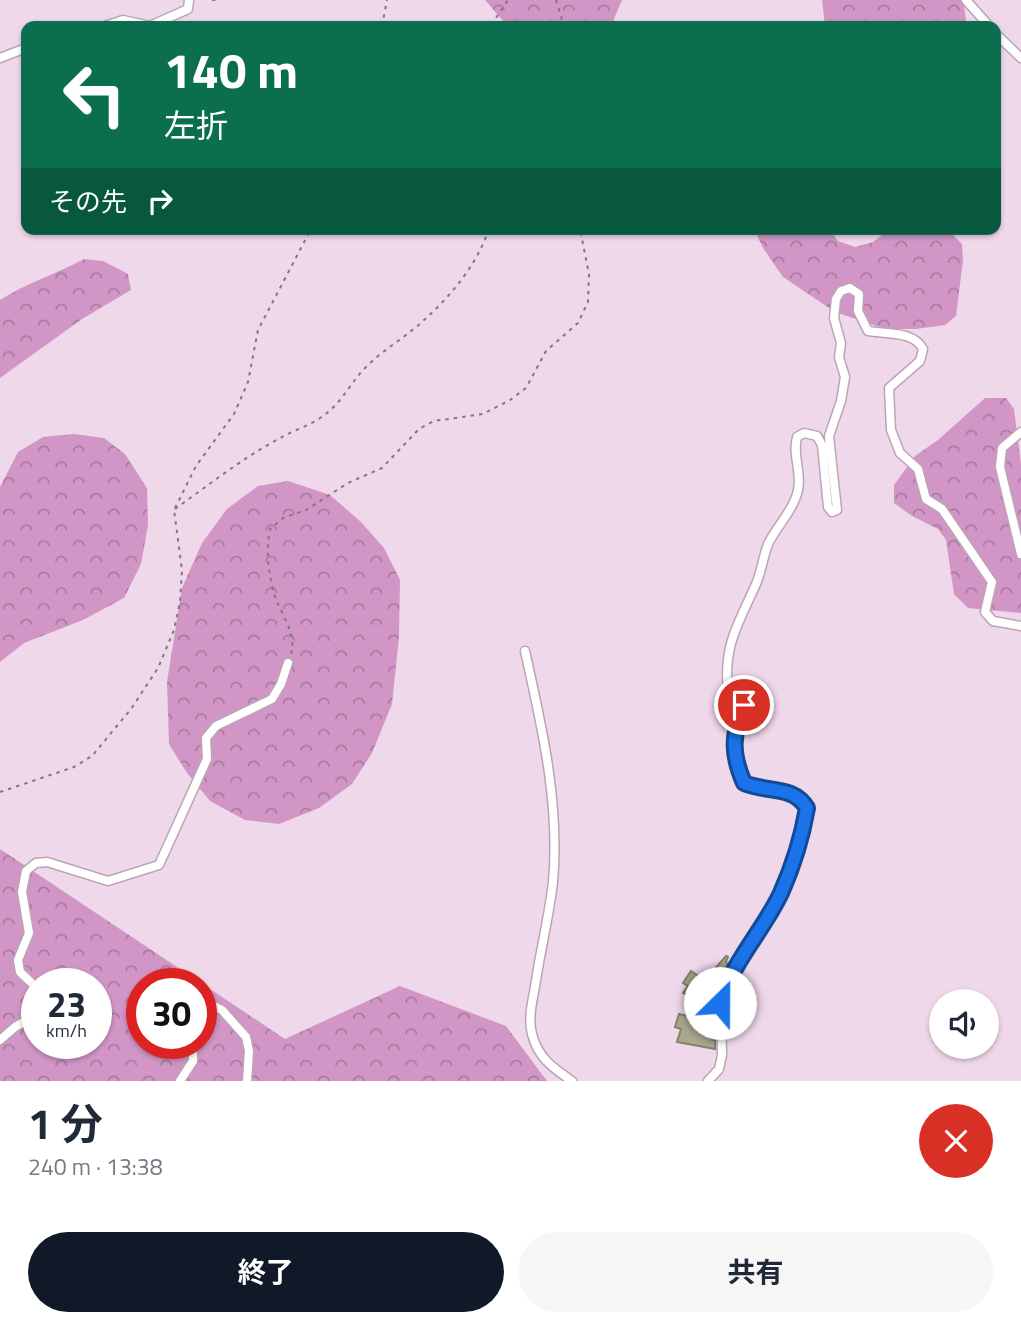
<!DOCTYPE html>
<html lang="ja">
<head>
<meta charset="utf-8">
<style>
	:root { --surface:#fff; --page:#f6f6f7; --text:#1f2937; --muted:#747a83; --accent:#111827 }
	body { margin:0; font-family:"Titillium Web","Noto Sans JP",sans-serif; background:var(--page); color:var(--text); height:100vh; display:flex; flex-direction:column; font-size:26px; white-space:nowrap }
	* { box-sizing:border-box; margin:0 }
	p { font-size:23px; color:var(--muted) }
	.icon { flex:none; width:38px; height:38px; fill:none; stroke:currentColor; stroke-width:2; stroke-linecap:round; stroke-linejoin:round }
	.map { position:relative; height:1081px; overflow:hidden }
	.details { display:flex; flex-direction:column; background:var(--surface); flex:1 }
	.details>* { flex:none }
	.guide { position:absolute; left:21px; top:21px; width:980px; height:214px; border-radius:14px; box-shadow:0 2px 5px #0004; background:#0b6e4f; color:#fff; overflow:hidden }
	.tools { position:absolute; left:929px; top:989px; display:grid; gap:14px }
	.tools a { display:grid; place-items:center; width:70px; height:70px; border-radius:50%; background:var(--surface); box-shadow:0 2px 5px #0004; font-size:35px }
	.speed { position:absolute; left:21px; top:968px; display:flex; gap:14px; font-size:35px; font-weight:700; text-align:center }
	.speed>* { display:grid; place-content:center; width:91px; height:91px; border-radius:50%; background:var(--surface); box-shadow:0 2px 5px #0004; line-height:1 }
	.speed small { font-size:18px; font-weight:400 }
	.speed .limit { border:10px solid #d22; background:#fff; color:#111 }
	.pin { position:absolute; display:grid; place-items:center; width:60px; height:60px; color:#fff; margin:-30px; border:4px solid #fff; border-radius:50%; box-shadow:0 2px 7px #0007 }
	.me { position:absolute; width:77px; margin:-38px; rotate:23deg; stroke-linejoin:round; filter:drop-shadow(0 0 5px #0008) }
	.turn { display:flex; align-items:center; gap:24px; height:147px; padding:0 28px; font-size:32px }
	.turn .icon { width:91px; height:91px; stroke-width:2.5 }
	.turn b { display:block; font-size:49px; line-height:60px }
	.then { display:flex; align-items:center; height:66px; padding:0 28px; background:#0003; gap:14px; font-size:26px }
	.round { display:grid; place-items:center; flex:none; width:74px; height:74px; border-radius:37px; background:var(--page) }
	.headline { display:flex; align-items:center; justify-content:space-between; height:119px; padding:0 28px }
	h1 { font-size:42px; font-weight:700; line-height:52px }
	.button { display:flex; gap:14px; margin-top:auto; padding:14px 28px }
	.button a { flex:1; height:80px; border-radius:42px; background:var(--accent); color:#fff; font-size:28px; font-weight:700; line-height:80px; text-align:center }
	.button a+a { background:var(--page); color:var(--text) }
	.map>svg:first-child { display:block }
	.forest { fill:url(#forest-crowns); fill-rule:evenodd }
	.building { fill:#aba88f; stroke:#848169; stroke-width:2 }
	.lines { fill:none; stroke-linecap:round; stroke-linejoin:round }
	.minor-casing { stroke:#bba4b6; stroke-width:11 }
	.path { stroke:#857582; stroke-width:2; stroke-dasharray:3.5 5; stroke-linecap:butt }
	.minor { stroke:#fff; stroke-width:8 }
	.route-casing { stroke:#114b97; stroke-width:18 }
	.route { stroke:#1a73e8; stroke-width:12 }
</style>
</head>
<body>
<div class="map">
<svg width="1021" height="1081" viewBox="0 0 1021 1081">
	<defs>
		<pattern id="forest-crowns" width="20" height="18" patternUnits="userSpaceOnUse" patternTransform="scale(1.75)"><rect width="20" height="18" fill="#d196c6"/><path d="M2 6a3 3 0 1 1 6 0M12 15a3 3 0 1 1 6 0" fill="none" stroke="#a97aa0"/></pattern>
	</defs>
	<rect width="100%" height="100%" fill="#f0d8eb"/>
	<g class="forest">
		<path d="M485,0H622L614,19V26H523L503,21Z"/>
		<path d="M822,0H963L967,26H825Z"/>
		<path d="M754,229H829L838,241L855,247L873,242L890,229H941L953,235L962,244L963,260L956,316L945,325L916,329H885L835,312L783,277L763,248Z"/>
		<path d="M84,259L103,261L128,274L131,290L82,319L0,378V300C26,283 57,274 84,259Z"/>
		<path d="M985,398H1006L1014,409L1021,464V613L968,608L954,594L946,540L938,529L912,516L894,503V485L915,456L938,440Z"/>
		<path d="M74,434L104,438L125,454L147,488L148,525L141,564L124,598L83,620L24,643L0,662V487L18,452L43,437Z"/>
		<path d="M288,481L330,495L361,522L384,548L400,580L399,637L392,704L372,753L352,784L319,808L279,824L245,820L210,801L187,773L169,744L167,682L182,588L202,543L227,509L258,486Z"/>
		<path d="M0,849L285,1039L400,986L506,1026L547,1081H0ZM37,984H96V1043H37ZM142,984H201V1043H142Z"/>
	</g>
	<g class="building">
		<path d="M726,956L728,957L726,962L729,967L724,974L721,972L715,984L708,981L712,972Z"/>
		<path d="M691,971L710,984L695,1008L710,1012L707,1021L715,1024L712,1040H715V1049L677,1042L681,1029L675,1027L679,1014L687,1016L692,998L683,993L688,986L683,983Z"/>
	</g>
	<g class="lines">
		<defs>
			<g id="minor">
				<path d="M966,0L989,26"/>
				<path d="M105,26L123,20L150,26L188,9L189,0"/>
				<path d="M996,34L1021,58"/>
				<path d="M0,58L26,48"/>
				<path d="M1021,432L1002,448L1000,467L1021,554"/>
				<path d="M525,651C542,727 560,804 553,882C549,917 540,952 535,987C532,1002 528,1019 532,1034C538,1058 553,1068 572,1081"/>
				<path d="M37,988L20,972L18,960L29,933L22,892L26,871L36,863L47,862L108,881L159,865L207,759L206,738L216,726L272,699L281,684L288,663"/>
				<path d="M201,1005H212L222,1010L246,1037L249,1051L247,1081"/>
				<path d="M0,1040L15,1027L37,1014"/>
				<path d="M180,1081L193,1061V1043"/>
				<path d="M708,1081L719,1069L722,1055L721,1003L726,986L780,894L804,825L807,808C793,785 768,792 744,783C731,753 732,735 744,705L728,692C723,645 738,625 756,584C762,571 763,555 769,542C778,525 794,509 798,490C802,472 792,455 797,437L804,433L817,436L822,445L828,507L832,512L837,510L829,436L841,401L845,377L839,357L841,343L834,318L836,299L841,291L850,288L859,294L858,311L868,331C886,334 914,331 923,349L920,361L889,388L891,430L900,453L918,469L926,499L942,509L992,582L985,612L993,621L1021,626"/>
			</g>
		</defs>
		<use href="#minor" class="minor-casing"/>
		<g class="path">
			<path d="M212,0H219"/>
			<path d="M556,0L564,26"/>
			<path d="M382,26L387,0"/>
			<path d="M494,26L496,18L508,0"/>
			<path d="M175,509C210,484 244,457 282,437C294,430 309,426 320,418C342,404 349,384 366,367C384,349 406,337 424,320C452,295 477,264 489,229"/>
			<path d="M291,654C298,633 278,611 273,590C268,569 266,551 270,529L283,518L306,510L348,483L382,468L419,429L434,421L483,414L510,400L526,388L546,351L578,323L588,302L589,274L580,229"/>
			<path d="M0,792L74,767L92,756L131,709L158,668L174,630L180,602L182,570L174,510L196,466L234,414L248,382L258,330L311,229"/>
		</g>
		<use href="#minor" class="minor"/>
	</g>
	<g class="lines">
		<defs>
			<path id="route" d="M720,1003C733,961 763,931 781,893C793,866 802,837 807,808C793,785 768,793 744,783C731,753 732,735 744,705"/>
		</defs>
		<use href="#route" class="route-casing"/>
		<use href="#route" class="route"/>
	</g>
</svg>
<div class="tools">
<a><svg class="icon" aria-label="sound" viewBox="0 0 24 24"><path d="M4 9h4l5-4v14l-5-4H4zM17 9q2 3 0 6"/></svg></a>
</div>
<div class="speed"><div>23<small>km/h</small></div><div class="limit">30</div></div>
<div class="pin" style="left:744px;top:705px;background:#d93025"><svg class="icon" aria-label="arrive" viewBox="0 0 24 24"><path d="M6 21V4h12l-3 4 3 4H6"/></svg></div>
<svg class="me" style="left:720px;top:1003px" viewBox="-20 -20 40 40"><circle r="19" fill="#fff"/><path d="M0-13L10 11 0 6-10 11z" fill="#1a73e8"/></svg>
<div class="guide">
<div class="turn"><svg class="icon" aria-label="left" viewBox="0 0 24 24"><path d="M17 20v-9H6M10 6l-5 5 5 5"/></svg><div><b>140 m</b>左折</div></div>
<div class="then">その先<svg class="icon" aria-label="right" viewBox="0 0 24 24"><path d="M7 20v-9h11M14 6l5 5-5 5"/></svg></div>
</div>
</div>
<section class="details">
<div class="headline"><div><h1>1 分</h1><p>240 m · 13:38</p></div><a class="round" style="background:#d93025;color:#fff"><svg class="icon" aria-label="close" viewBox="0 0 24 24"><path d="M6 6l12 12M18 6L6 18"/></svg></a></div>
<div class="button"><a>終了</a><a>共有</a></div>
</section>
</body>
</html>
